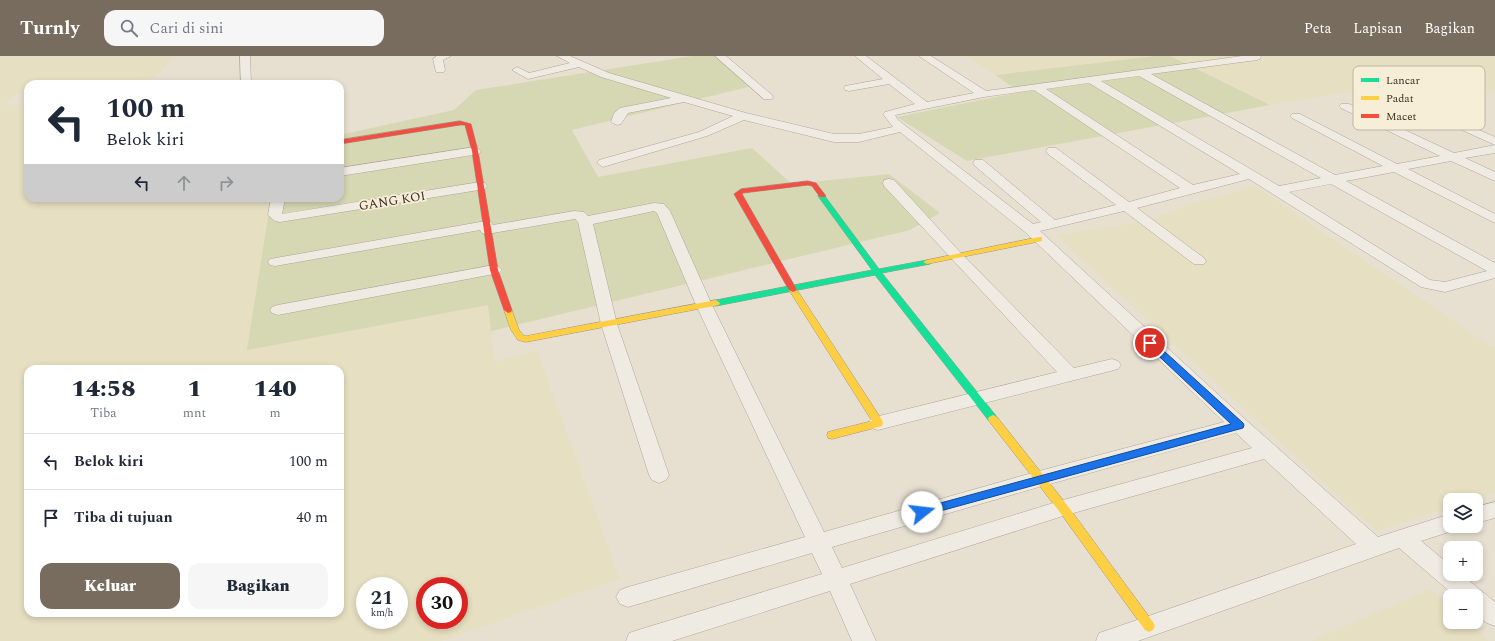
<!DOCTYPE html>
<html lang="id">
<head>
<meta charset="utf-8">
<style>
	:root { --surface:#fff; --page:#f6f6f7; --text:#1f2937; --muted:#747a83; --line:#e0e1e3; --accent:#786c5e }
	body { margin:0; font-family:Spectral,serif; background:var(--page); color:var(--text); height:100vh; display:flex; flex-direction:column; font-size:15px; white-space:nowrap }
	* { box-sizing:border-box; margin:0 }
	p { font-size:13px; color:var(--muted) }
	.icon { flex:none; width:22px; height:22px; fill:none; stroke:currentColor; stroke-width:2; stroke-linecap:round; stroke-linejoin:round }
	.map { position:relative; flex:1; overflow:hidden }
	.panel { position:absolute; left:24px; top:309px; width:320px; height:252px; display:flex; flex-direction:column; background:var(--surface); border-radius:12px; box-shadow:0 2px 6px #0003 }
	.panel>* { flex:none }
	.hud { position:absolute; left:24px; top:24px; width:320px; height:122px; border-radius:12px; box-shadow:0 2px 6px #0003; background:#fff; color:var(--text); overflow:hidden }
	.buttons { position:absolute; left:1443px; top:437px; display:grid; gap:8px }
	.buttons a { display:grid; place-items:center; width:40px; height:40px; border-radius:8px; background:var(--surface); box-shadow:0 2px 6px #0003; font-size:20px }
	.speed { position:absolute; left:356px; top:521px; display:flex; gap:8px; font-size:20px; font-weight:700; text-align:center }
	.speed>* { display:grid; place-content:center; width:52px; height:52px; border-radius:50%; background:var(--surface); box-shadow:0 2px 6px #0003; line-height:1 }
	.speed small { font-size:10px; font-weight:400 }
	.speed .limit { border:6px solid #d22; background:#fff; color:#111 }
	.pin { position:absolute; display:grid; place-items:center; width:34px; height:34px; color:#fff; margin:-17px; border:2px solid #fff; border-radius:50%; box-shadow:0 1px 4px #0007 }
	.me { position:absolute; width:44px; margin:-22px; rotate:74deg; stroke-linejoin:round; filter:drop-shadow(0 0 3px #0008) }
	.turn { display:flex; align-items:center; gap:14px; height:84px; padding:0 16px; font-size:18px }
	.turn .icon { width:52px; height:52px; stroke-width:2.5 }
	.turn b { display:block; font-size:28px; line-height:34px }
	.lanes { display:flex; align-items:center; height:38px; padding:0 16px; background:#0003; justify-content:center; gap:20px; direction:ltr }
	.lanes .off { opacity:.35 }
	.eta { display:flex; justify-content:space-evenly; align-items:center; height:68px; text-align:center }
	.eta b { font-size:24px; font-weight:800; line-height:28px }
	.button { display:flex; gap:8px; margin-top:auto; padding:8px 16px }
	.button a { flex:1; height:46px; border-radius:12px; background:var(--accent); color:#fff; font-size:16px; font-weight:800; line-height:46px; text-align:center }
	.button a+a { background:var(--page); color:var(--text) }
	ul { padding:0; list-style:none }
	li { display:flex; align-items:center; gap:12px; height:56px; padding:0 16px; border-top:1px solid var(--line) }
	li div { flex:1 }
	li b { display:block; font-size:15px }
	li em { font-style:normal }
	header { display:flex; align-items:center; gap:24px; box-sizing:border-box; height:56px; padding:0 20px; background:var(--accent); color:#fff }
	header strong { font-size:19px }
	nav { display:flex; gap:22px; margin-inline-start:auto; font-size:14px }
	.search { width:280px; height:36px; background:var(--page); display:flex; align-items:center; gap:10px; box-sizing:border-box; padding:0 14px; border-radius:12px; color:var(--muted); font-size:15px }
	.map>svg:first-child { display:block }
	.farmland { fill:#e6dfc2; fill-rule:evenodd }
	.green { fill:#d6d7b3 }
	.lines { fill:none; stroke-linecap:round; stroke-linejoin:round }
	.street-casing { stroke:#ada599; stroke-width:1 }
	.fast-casing { stroke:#9c958a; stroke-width:1 }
	.slow-casing { stroke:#9c958a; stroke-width:1 }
	.jam-casing { stroke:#9c958a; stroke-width:1 }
	.street { fill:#efebe3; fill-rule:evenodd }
	.fast { fill:#16e098; fill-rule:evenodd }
	.slow { fill:#ffcf43; fill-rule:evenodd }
	.jam { fill:#f24e42; fill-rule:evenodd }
	.route { fill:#1a73e8; stroke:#114b97 }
	.labels { text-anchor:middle; stroke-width:3.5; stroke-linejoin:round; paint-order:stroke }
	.far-street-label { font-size:13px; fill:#3d2e20; stroke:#f7eed8 }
	.key { fill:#f7eed8; stroke:#bfb4a1; stroke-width:1 }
	.key-label { font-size:11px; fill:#3d2e20 }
</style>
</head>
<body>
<header>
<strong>Turnly</strong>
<div class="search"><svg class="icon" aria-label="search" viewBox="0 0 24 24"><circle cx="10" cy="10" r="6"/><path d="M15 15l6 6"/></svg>Cari di sini</div>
<nav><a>Peta</a><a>Lapisan</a><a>Bagikan</a></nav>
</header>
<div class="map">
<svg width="1495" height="585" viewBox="0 0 1495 585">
	<rect width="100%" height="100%" fill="#e7e0d1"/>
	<g class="farmland">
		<path d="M0,0H174L155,22L99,28H28V36L17,37L3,49L28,47V142H271L248,294L488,248L495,306L537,294L620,523L440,585H0ZM28,313H340V557H28ZM365,530H399V564H365ZM425,530H459V564H425Z"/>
		<path d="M966,0H1156L995,19Z"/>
		<path d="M1170,0H1495V37L1445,20L1270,49Z"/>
		<path d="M1255,130L1491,290L1495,289V437L1474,444H1450V451L1376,475L1056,179L1147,165L1197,146Z"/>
		<path d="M1430,533L1450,551V566H1468L1489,585H1311Z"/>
	</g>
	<g class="green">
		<path d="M692,0H721L756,29L572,74L598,121L752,92L792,128L889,118L940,157L910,174L491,275L488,249L247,294L271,142H340V79L454,54L476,34Z"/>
		<path d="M1156,0H1170L1270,49L967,105L897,61L1020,36L995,19Z"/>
	</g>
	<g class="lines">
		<defs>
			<g id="street">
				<path d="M240,0H250L251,28H241Z"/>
				<path d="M437,0H451L443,4L445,14L444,16H436L433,3Z"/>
				<path d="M557,0H570L609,17L746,57L834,78H859L893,71L883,58L885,56L915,48L889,28L849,35L845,34L844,32L845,30L883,23L855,0H866L927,46L974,37L919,0H931L986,35L1242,0H1261L1260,3L1257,4L1151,18L1335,119L1383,110L1292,62L1290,60L1292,58H1300L1397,108L1440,100L1341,52L1339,50L1341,48H1349L1454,97L1495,89V97L1465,102L1495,116V125L1451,105L1408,113L1495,158V167L1394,116L1346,125L1495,207V222L1445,236L1421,231L1249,123L1137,152L1204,202L1206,205L1204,208H1194L1124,155L1040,175L1246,364L1378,481L1450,458V470H1459L1458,473L1421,485L1450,509V518H1461L1495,546V570L1487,567L1476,558V540H1455L1399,492L1138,585H1096L1099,577L1108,574L1356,488L1264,403L1063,460L850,528L876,585H852L830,535L672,585H626L629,577L638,574L822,518L812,497L628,551L620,548L616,541L620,534L628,531L805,481L696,249L657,157L654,155L593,168L617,268L669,419L666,424L659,427L652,424L649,419L601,268L578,166L575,163L487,178L482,177L480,174L275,210L270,209L268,206L270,203L486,165L491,166L493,169L574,155L584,156L588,160L654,147L664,148L670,155L712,249L824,476L1039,415L1224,366L1025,176L900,76L859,86H834L744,64L707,80L603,111L597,107L599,104L699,76L733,60L684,46L628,57L621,68L617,69L611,66L614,57L620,52L671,42L601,21L579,11L528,23L512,14L517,11L529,17L570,7ZM1139,20L1321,122L1279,130L1101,25ZM1089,27L1240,118L1193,129L1046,33ZM1034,34L1180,132L1129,146L1056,92H1048L1046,95L1048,98L1116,149L1055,164L983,104H975L973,107L975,110L1041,166L1033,168L898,64L895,59L984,41ZM1331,128L1487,215L1445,226L1430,224L1289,136ZM1236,377L1252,392L1063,444L842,512L832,491L1039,431Z"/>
				<path d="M715,0H726L772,39L773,41L772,43H764Z"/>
				<path d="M1395,37L1495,81V89L1391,42L1390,40L1391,38Z"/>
				<path d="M475,91L481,95L479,98L340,120V112Z"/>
				<path d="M889,123L894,124L960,196L1074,312L1112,303L1118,305L1121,309L1118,313L878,374L871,372L869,367L871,362L1057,316L884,130L883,127L884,124Z"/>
				<path d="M480,126L485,127L487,130L485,133L280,166L275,165L268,159L271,142H285L282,158Z"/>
				<path d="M494,209L499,211L502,214L499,217L278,259L272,257L270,254L272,251L278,249Z"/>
				<path d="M1495,446V462L1476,467V451Z"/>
			</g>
			<path id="fast" d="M822,138L824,139L879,213L927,204H930L931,206L930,208L882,217L997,361L998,363L997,365H989L875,219L716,250L713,249L712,247L716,244L872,214L818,140Z"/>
			<g id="slow">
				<path d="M1039,181H1042V185L927,208L923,206L927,204Z"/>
				<path d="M790,232H793L797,234L882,364L883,367L882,370L832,383L828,382L827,379L828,376L872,365L789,234Z"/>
				<path d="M716,244L720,247L719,249L526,286L518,284L511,274L504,254L508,251L511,252L519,274L524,280H526Z"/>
				<path d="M993,359L997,361L1067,449L1153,566L1155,570L1153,574L1149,576L1145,574L1059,455L989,365L988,363L989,361Z"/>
			</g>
			<g id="jam">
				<path d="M460,65L471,68L478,95L498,214L512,254L511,256L508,257L504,254L490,214L472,95L465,69H460L340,88V84Z"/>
				<path d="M808,125L816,127L826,140L824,141H820L812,130L808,129L743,137L742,138L797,234L793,236L789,234L734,138L741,133Z"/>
			</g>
		</defs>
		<use href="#street" class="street-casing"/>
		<use href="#fast" class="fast-casing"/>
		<use href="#slow" class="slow-casing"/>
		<use href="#jam" class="jam-casing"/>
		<use href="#street" class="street"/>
		<use href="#fast" class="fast"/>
		<use href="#slow" class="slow"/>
		<use href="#jam" class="jam"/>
	</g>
	<path class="route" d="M1150,284L1153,285L1243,367L1244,369L1243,372L922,460L918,459L916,456L918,453L922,452L1231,368L1147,289V285Z"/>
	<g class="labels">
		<g class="far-street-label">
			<text transform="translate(392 144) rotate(-9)" y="5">GANG KOI</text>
		</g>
	</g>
	<rect x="1353" y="10" width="132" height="64" rx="6" class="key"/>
	<rect x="1361" y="22" width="18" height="4" fill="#16e098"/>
	<rect x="1361" y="40" width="18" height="4" fill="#ffcf43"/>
	<rect x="1361" y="58" width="18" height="4" fill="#f24e42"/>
	<g class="key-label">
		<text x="1386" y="28">Lancar</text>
		<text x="1386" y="46">Padat</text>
		<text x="1386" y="64">Macet</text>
	</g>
</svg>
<div class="buttons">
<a><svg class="icon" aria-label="layers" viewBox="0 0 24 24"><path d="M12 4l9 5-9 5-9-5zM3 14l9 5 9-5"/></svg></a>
<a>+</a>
<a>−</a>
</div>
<div class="speed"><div>21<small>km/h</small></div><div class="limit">30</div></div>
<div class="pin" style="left:1150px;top:287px;background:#d93025"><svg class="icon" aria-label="arrive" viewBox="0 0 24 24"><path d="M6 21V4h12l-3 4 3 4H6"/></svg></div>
<svg class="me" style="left:922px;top:456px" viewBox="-20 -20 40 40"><circle r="19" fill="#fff"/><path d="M0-13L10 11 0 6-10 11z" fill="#1a73e8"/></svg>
<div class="hud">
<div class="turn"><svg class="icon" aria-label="left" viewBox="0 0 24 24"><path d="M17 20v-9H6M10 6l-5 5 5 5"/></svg><div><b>100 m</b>Belok kiri</div></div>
<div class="lanes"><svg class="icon" aria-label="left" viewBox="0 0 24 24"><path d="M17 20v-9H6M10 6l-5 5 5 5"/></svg><svg class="icon off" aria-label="ahead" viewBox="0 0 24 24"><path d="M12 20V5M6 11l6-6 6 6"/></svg><svg class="icon off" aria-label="right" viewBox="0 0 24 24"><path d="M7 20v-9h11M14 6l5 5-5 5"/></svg></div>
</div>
<section class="panel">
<div class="eta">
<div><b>14:58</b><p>Tiba</p></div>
<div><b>1</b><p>mnt</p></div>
<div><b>140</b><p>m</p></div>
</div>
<ul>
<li><svg class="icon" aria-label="left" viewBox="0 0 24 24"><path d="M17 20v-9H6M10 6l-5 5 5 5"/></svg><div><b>Belok kiri</b></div><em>100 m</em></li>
<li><svg class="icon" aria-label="arrive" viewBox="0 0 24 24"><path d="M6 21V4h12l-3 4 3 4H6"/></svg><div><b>Tiba di tujuan</b></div><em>40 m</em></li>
</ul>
<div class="button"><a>Keluar</a><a>Bagikan</a></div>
</section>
</div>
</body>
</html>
